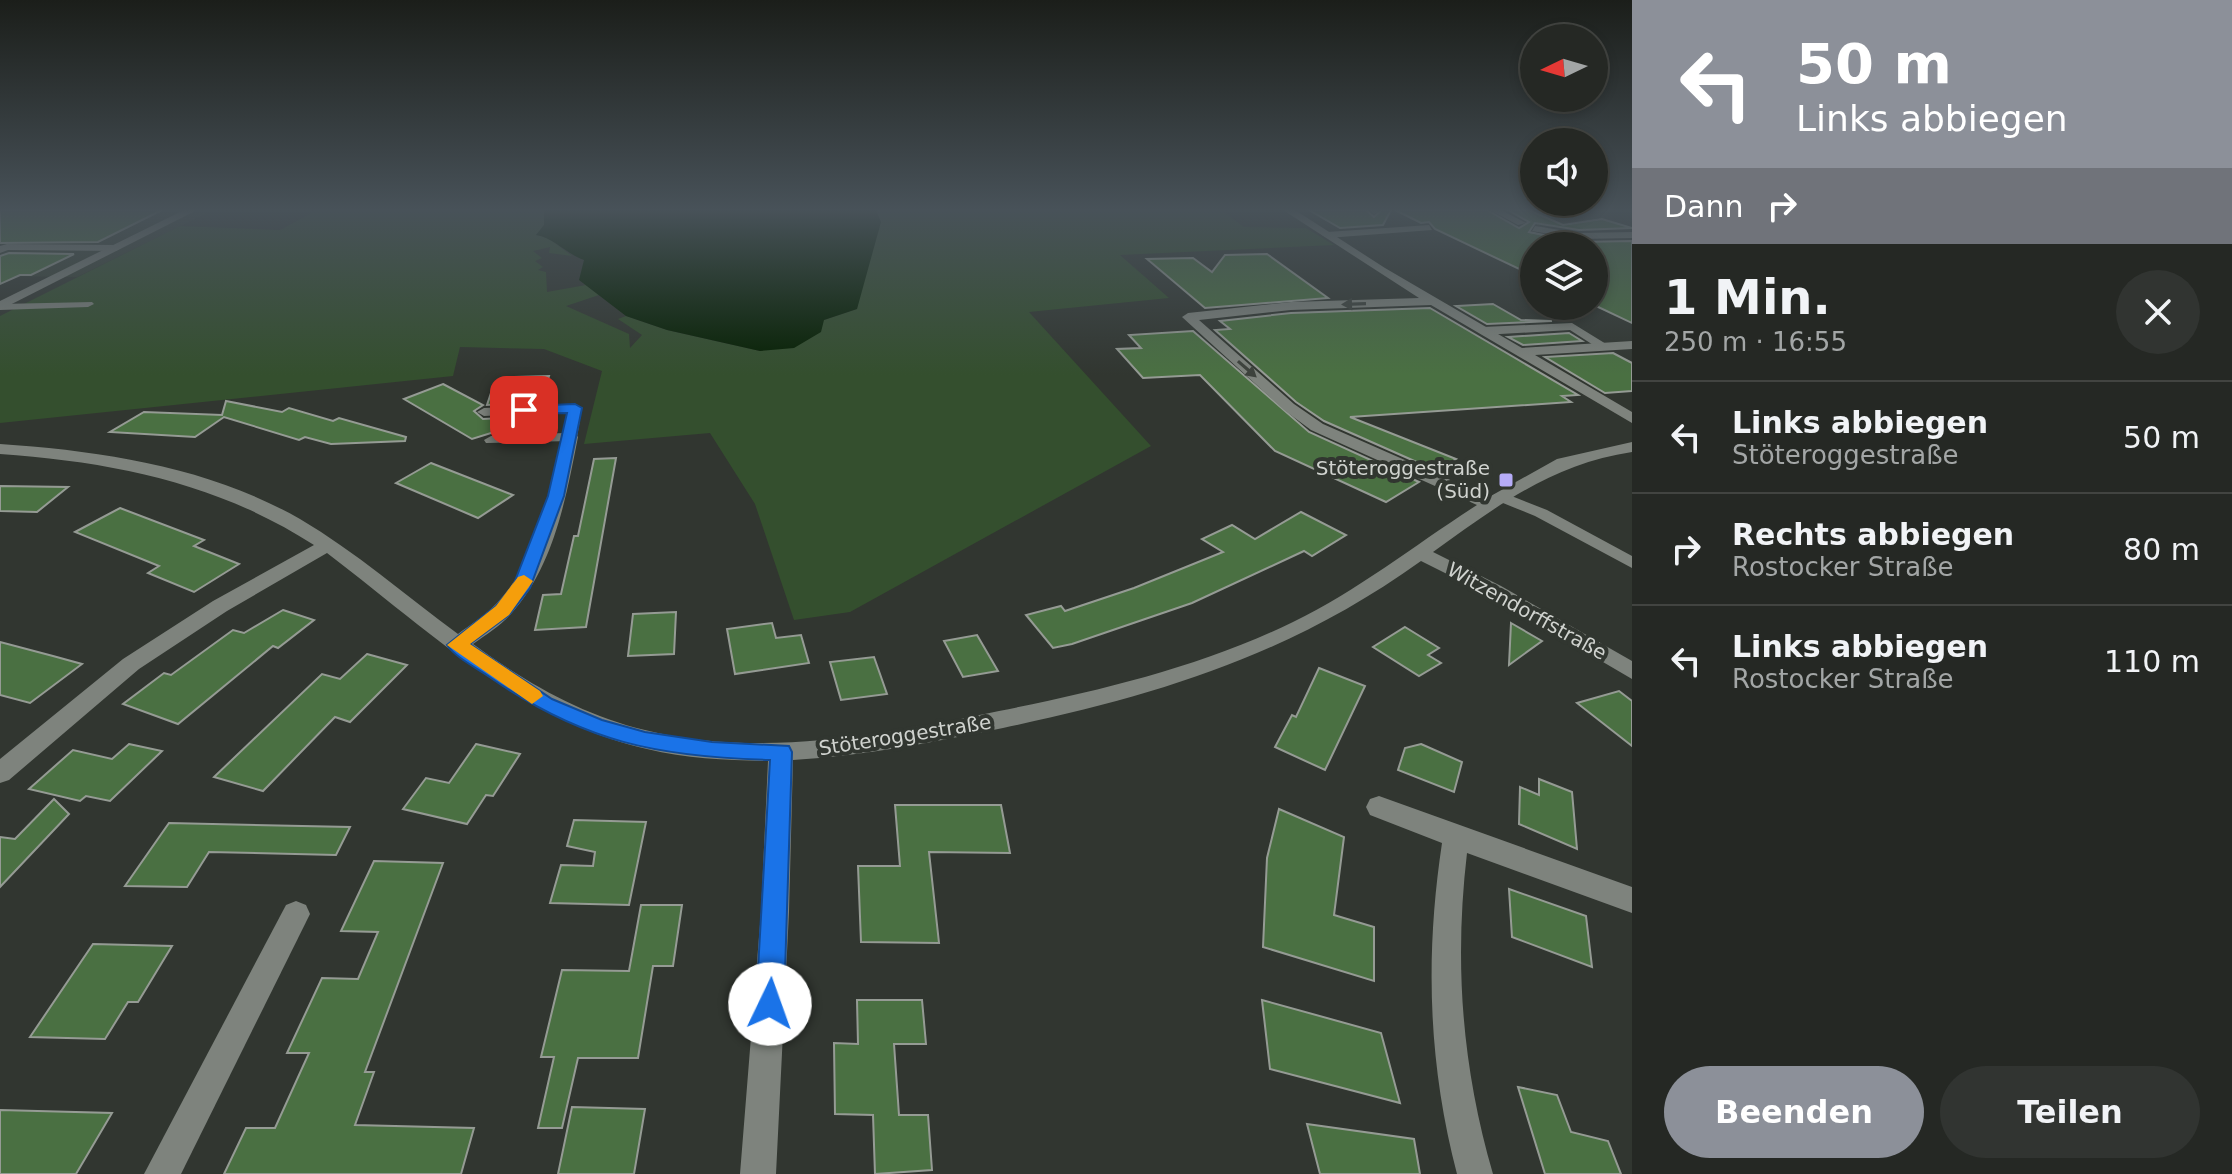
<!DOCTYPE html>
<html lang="de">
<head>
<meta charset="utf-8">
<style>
	:root { --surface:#252824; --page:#313431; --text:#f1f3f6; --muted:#a3a6a6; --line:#424441; --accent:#8c9099 }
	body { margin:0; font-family:"DejaVu Sans",sans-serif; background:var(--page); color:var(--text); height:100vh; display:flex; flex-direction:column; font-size:30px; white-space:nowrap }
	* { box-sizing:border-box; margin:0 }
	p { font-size:26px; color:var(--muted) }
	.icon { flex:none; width:44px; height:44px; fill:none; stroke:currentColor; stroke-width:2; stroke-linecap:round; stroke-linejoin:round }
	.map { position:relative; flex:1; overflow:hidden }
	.side { display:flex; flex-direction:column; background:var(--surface); width:600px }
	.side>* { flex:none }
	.top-card { background:#8c9099; color:#fff; overflow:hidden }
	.needle { width:52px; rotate:265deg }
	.buttons { position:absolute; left:1520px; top:24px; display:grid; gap:16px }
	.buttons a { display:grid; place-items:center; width:88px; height:88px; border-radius:50%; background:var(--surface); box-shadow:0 4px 12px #0003,0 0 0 2px var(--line); font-size:40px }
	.pin { position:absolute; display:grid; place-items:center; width:68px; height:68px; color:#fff; margin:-34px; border-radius:16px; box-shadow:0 4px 12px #0006 }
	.me { position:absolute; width:88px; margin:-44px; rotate:3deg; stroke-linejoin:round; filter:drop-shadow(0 0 6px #0008) }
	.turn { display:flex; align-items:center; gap:28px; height:168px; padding:0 32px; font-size:36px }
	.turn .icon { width:104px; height:104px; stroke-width:2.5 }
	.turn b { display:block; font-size:56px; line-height:68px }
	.then { display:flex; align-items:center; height:76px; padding:0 32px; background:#0003; gap:16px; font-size:30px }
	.round { display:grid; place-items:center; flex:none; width:84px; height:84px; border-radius:42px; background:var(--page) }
	.head { display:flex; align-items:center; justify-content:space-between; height:136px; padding:0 32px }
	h1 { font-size:48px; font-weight:700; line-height:60px }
	.cta { display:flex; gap:16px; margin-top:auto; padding:16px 32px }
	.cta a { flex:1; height:92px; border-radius:48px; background:var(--accent); color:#fff; font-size:32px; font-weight:700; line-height:92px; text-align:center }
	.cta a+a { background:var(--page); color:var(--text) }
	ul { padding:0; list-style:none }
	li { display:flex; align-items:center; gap:24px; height:112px; padding:0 32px; border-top:2px solid var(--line) }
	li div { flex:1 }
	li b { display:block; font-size:30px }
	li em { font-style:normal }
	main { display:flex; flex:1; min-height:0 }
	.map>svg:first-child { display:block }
	.built { fill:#384136 }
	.green { fill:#344f2e }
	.water { fill:#052001 }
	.building { fill:#4a7042; stroke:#959b94; stroke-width:2 }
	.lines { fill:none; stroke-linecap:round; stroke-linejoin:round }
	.service { fill:#7e837d; fill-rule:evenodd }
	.minor { fill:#7e837d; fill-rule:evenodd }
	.oneway { fill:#3d423c }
	.route { fill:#1a73e8; stroke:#114b97; stroke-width:2 }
	.slow { fill:#f59e0b }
	.poi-dot { fill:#b6acf8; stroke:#313630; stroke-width:3 }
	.labels { text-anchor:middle; stroke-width:8; stroke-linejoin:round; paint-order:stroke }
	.poi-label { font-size:20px; fill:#d0d3cf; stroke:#313630; text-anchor:end }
	.street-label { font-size:20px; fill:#d0d3cf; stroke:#313630 }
</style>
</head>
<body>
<main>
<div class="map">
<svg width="1632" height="1174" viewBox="0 0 1632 1174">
	<rect width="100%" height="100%" fill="#313630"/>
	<path class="built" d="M74,210H213L77,277L0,276V238Z"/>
	<path class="green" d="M317,210H544V225L536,235L547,237L572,256L549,253L550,247L533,251L542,258L535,261L543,267L538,270L546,272L547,292L586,285L599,295L566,306L629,334L630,348L642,335L618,319L626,316L667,330L760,351L824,320L857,309L876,210H1221L1244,227L1306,228L1334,245L1120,255L1169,298L1029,312L1151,446L850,612L794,620L755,504L710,433L584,444L602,371L544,349L460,347L453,376L0,423V316L180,226L280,230Z"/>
	<path class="water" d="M544,210H876L881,222L857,309L824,320L821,332L794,348L760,351L667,330L626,316L579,280L584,260C565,253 554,238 536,235L544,225Z"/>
	<g class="building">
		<path d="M0,210H162L98,242L0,243Z"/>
		<path d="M1309,210H1366L1374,217L1382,210H1391L1383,225L1340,228Z"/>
		<path d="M1395,210H1487L1519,228L1529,222L1508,210H1529L1563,225L1602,219L1632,228L1579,230L1535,223L1529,232L1578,242L1632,241V323L1594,305V246H1534V276L1435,229L1429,222L1421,223Z"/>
		<path d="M9,253L74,254L31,275H20L0,284V256Z"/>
		<path d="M1267,254L1328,298L1205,308L1147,259L1193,258L1212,272L1225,255Z"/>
		<path d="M1493,304L1521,320L1552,321L1487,324L1456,306Z"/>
		<path d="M1430,308L1578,395L1562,396L1571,402L1350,417L1456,459L1437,471L1324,421L1296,402L1215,330L1230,329L1220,321L1291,313Z"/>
		<path d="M1193,331L1309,432L1419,482L1386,502L1275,451L1200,375L1143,378L1117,349L1141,348L1129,335Z"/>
		<path d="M1569,333L1582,341L1523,345L1508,337Z"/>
		<path d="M1613,353L1632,363V391L1605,393L1545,357Z"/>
		<path d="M549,376L541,402L487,405L492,390L511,389L515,377Z"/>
		<path d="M443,384L483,405L474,411L483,419L536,416L532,431L491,433L472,439L404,399Z"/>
		<path d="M226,401L282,412L289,408L333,421L339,418L406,437L405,441L331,444L305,437L299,440L224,417L195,437L110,432L144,412L222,415Z"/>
		<path d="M616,458L586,627L535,630L543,595L561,594L574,536H578L594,459Z"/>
		<path d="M431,463L513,495L478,518L396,483Z"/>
		<path d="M0,486L68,487L37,512L0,511Z"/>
		<path d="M120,508L204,540L194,546L239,564L194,592L148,573L159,566L75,532Z"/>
		<path d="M1301,512L1346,535L1312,556L1304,551L1192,603L1072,644L1053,648L1026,615L1061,606L1065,611L1134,588L1223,552L1202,539L1232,525L1255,539Z"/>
		<path d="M283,610L314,620L278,648L273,646L178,724L123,704L164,673L171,675L233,630L244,633Z"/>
		<path d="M676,612L674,654L628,656L633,614Z"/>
		<path d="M772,623L776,638L801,635L809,663L735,674L727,629Z"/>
		<path d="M1511,623L1542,641L1509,665Z"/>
		<path d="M1405,627L1439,648L1428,655L1441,663L1419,676L1373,647Z"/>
		<path d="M977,635L998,671L963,677L944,641Z"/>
		<path d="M0,642L53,656L82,664L30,703L0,695Z"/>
		<path d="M367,654L407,665L350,722L335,717L263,791L214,777L322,674L340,679Z"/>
		<path d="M874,657L887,694L841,700L830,662Z"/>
		<path d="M1319,668L1365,686L1325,770L1275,747L1292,715L1296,717Z"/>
		<path d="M1619,691L1632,701V746L1577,703Z"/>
		<path d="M129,744L162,751L110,801L86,796L80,801L29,789L73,750L112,759Z"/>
		<path d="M476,744L520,754L493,796L486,795L467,824L403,809L426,778L449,783Z"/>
		<path d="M1421,744L1462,762L1454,792L1398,770L1405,748Z"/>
		<path d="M1539,779L1572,792L1577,849L1519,824L1520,787L1539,795Z"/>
		<path d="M54,799L69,814L0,887V837L15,839Z"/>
		<path d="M895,805H1001L1010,853L929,852L939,943L861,942L858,866H900Z"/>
		<path d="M1279,809L1344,837L1334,915L1374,927V981L1263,947L1267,858Z"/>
		<path d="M574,820L646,822L629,905L550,903L561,865L593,866L595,852L567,846Z"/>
		<path d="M169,823L350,827L336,855L209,852L187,887L125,886Z"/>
		<path d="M374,861L443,863L365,1072H374L355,1125L474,1128L461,1174H224L246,1128H275L309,1053H287L322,978L358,979L378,932L341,931Z"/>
		<path d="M1509,889L1586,916L1592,967L1512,937Z"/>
		<path d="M641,905H682L673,966H653L638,1058H578L562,1128H538L554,1057H541L562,970L629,971Z"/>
		<path d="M93,944L172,946L138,1002H128L105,1039L30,1037Z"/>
		<path d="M857,1000H922L926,1044H894L899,1115H928L932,1170L875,1174L873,1115L835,1114L834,1043L858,1044Z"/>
		<path d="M1262,1000L1381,1033L1400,1103L1270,1069Z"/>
		<path d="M1518,1087L1557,1095L1571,1132L1608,1141L1621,1174H1545Z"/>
		<path d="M572,1107L645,1109L634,1174H558Z"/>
		<path d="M0,1110L112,1113L76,1174H0Z"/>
		<path d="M1307,1124L1414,1139L1420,1174H1320Z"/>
	</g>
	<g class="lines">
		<g class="service">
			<path d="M1490,210H1501L1526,223L1518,225Z"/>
			<path d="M1429,225L1432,230L1327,238L1322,235L1327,232Z"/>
			<path d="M1535,226L1579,233L1632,232V238L1579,239L1532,231Z"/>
			<path d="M7,244L116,245L121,248L116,251L8,250L0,253V246Z"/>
			<path d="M92,302L94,304L88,307L0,310V304Z"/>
			<path d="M1572,323L1611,347L1601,350L1570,330L1483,335L1477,331L1483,327Z"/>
			<path d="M575,404L582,408L577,437L570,441L486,443L484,440L491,436L564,433L567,412L484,416L477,412L484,408Z"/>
			<path d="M1504,493L1547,510L1632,556V568L1535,516L1498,501L1496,498Z"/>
		</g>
		<g class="minor">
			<path d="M184,210H197L0,310V301Z"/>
			<path d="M1283,210H1295L1385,268L1522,348L1632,341V349L1535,355L1632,412V423L1431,305L1291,310L1199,320L1294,404L1323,424L1489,497L1557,459L1632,442V452C1552,464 1497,506 1433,552L1501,586L1632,661V679L1487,594L1421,561C1290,655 1159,695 1003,728C934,742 864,756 793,760L789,912L776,1174H740L761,912L768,761C727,760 687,759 647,749C520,720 427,629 327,553L227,611L139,669L9,780L0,783V759L123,659L213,601L314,545C218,483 113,462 0,454V444C103,451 209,467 300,519C356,552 405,595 458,634C471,624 486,615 497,603C538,560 549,493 562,437L570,432L576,434L578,437C566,498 554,566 511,614C500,626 486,635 473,644C525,682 582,715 645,730C760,759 885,734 999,711C1099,691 1200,667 1293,622C1359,590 1416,544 1477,505L1311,430L1284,410L1182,317L1188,313L1291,302L1419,298Z"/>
			<path d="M1369,210H1379V211L1374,214Z"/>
			<path d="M1379,796L1632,887V913L1467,853C1454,963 1462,1068 1493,1174H1457C1428,1063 1425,956 1442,843L1370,815L1366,807L1370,799Z"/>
			<path d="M296,901L306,905L310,914L181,1174H144L286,905Z"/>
		</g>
	</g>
	<defs><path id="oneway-solid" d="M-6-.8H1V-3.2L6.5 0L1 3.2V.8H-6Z" transform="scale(2)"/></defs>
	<g class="oneway">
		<use href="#oneway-solid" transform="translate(1354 304) rotate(178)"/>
		<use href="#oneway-solid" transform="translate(1247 369) rotate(41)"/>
	</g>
	<linearGradient id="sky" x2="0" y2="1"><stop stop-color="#1b1e1a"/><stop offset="0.56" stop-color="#485259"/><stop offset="1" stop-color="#485259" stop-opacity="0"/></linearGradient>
	<rect width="1632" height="375" fill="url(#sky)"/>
	<path class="route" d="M575,404L582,408L564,496L530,588L509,615L470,644L552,699L602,720L645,732L712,742L789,746L792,752L784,1004L780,1014L770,1018L760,1014L756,1004L770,760C658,757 584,742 491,678C477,668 456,658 447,645L496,606L513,586L548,496L567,413L524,414L517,410L524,406Z"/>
	<path class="slow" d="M524,575L533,581L509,615L470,644L540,691L543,696L532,704L447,645L496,606L518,577Z"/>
	<rect class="poi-dot" x="1498" y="472" width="16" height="16" rx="4"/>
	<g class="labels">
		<g class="poi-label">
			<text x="1490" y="475">Stöteroggestraße<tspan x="1490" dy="23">(Süd)</tspan></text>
		</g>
		<g class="street-label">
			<text transform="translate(1527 611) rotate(29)" y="7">Witzendorffstraße</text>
			<text transform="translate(905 735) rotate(-9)" y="7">Stöteroggestraße</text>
		</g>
	</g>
</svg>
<div class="buttons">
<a><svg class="needle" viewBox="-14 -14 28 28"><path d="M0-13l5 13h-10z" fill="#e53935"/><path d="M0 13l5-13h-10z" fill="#a3a6a6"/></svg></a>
<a><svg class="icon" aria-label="sound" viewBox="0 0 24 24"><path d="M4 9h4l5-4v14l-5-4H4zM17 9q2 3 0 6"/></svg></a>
<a><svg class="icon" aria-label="layers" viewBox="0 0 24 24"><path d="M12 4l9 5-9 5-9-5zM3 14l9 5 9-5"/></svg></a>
</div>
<div class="pin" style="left:524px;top:410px;background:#d93025"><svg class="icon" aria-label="arrive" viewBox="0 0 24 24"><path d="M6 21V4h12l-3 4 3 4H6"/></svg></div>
<svg class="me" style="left:770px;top:1004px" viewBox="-20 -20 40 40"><circle r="19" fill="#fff"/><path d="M0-13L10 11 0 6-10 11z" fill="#1a73e8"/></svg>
</div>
<section class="side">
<div class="top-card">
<div class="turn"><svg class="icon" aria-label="left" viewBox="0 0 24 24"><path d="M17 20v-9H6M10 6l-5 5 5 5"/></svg><div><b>50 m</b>Links abbiegen</div></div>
<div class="then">Dann<svg class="icon" aria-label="right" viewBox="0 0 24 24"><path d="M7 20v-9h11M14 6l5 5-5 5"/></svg></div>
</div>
<div class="head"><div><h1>1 Min.</h1><p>250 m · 16:55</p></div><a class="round"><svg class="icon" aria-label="close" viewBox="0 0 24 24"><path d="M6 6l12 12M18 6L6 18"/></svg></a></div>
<ul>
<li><svg class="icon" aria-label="left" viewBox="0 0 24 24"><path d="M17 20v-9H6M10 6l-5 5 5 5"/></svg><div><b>Links abbiegen</b><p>Stöteroggestraße</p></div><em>50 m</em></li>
<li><svg class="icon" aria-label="right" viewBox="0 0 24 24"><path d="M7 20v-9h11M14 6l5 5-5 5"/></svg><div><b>Rechts abbiegen</b><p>Rostocker Straße</p></div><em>80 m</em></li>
<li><svg class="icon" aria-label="left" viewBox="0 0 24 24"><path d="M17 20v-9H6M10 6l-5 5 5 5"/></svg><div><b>Links abbiegen</b><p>Rostocker Straße</p></div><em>110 m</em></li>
</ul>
<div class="cta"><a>Beenden</a><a>Teilen</a></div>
</section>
</main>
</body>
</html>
